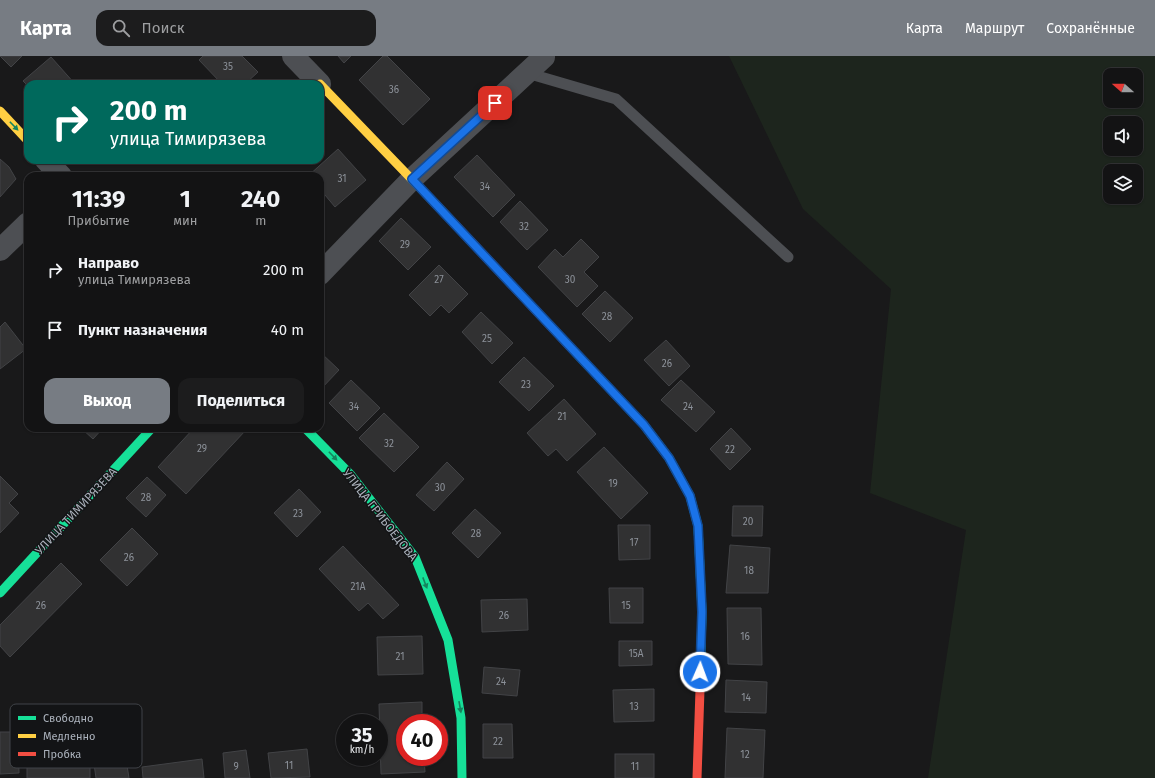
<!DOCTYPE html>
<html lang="ru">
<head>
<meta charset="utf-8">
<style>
	:root { --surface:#131314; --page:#1c1c1d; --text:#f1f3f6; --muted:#9d9ea0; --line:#323234; --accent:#777c83 }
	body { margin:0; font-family:"Fira Sans",sans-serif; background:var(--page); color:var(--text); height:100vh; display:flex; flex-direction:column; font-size:15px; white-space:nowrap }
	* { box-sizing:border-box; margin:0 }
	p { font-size:13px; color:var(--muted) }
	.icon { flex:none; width:22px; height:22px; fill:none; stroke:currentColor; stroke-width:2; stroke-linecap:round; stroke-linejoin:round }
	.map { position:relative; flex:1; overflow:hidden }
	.sheet { position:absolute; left:24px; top:116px; width:300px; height:260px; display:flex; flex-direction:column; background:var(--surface); border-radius:12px; box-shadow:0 1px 3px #0004,0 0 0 1px var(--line) }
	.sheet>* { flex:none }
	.banner { position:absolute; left:24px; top:24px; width:300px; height:84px; border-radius:12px; box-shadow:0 1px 3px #0004,0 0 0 1px var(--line); background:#00695c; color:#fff; overflow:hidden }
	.needle { width:26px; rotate:291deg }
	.buttons { position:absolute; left:1103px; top:12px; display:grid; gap:8px }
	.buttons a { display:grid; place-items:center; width:40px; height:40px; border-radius:8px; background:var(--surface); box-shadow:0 1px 3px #0004,0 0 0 1px var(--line); font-size:20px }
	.speed { position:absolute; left:336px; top:658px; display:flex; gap:8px; font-size:20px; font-weight:700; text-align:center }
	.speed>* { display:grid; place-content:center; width:52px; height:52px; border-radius:50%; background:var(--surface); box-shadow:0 1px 3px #0004,0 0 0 1px var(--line); line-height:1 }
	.speed small { font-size:10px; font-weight:400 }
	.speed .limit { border:6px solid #d22; background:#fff; color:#111 }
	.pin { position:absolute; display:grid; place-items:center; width:34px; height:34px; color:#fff; margin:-17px; border-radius:8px; box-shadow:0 2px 6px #0006 }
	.me { position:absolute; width:44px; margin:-22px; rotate:2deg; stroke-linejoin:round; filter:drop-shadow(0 0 3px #0008) }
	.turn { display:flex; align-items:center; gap:14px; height:84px; padding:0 20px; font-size:18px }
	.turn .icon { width:52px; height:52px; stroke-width:2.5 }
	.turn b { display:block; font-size:28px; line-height:34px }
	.eta { display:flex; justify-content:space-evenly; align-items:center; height:68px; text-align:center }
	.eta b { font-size:24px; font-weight:700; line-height:28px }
	.cta { display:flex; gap:8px; margin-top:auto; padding:8px 20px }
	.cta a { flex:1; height:46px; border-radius:12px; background:var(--accent); color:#fff; font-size:16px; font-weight:700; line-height:46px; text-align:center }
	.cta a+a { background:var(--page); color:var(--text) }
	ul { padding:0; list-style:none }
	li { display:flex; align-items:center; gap:12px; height:60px; padding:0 20px }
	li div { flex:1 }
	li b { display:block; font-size:15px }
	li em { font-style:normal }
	header { display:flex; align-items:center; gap:24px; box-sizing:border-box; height:56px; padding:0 20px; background:var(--accent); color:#fff }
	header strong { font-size:19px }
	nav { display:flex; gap:22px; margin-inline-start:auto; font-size:14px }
	.search { width:280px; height:36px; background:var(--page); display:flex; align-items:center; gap:10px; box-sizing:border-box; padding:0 14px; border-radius:12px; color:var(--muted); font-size:15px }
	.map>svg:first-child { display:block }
	.green { fill:#1d251d; fill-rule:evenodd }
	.building { fill:#313132; stroke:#424346 }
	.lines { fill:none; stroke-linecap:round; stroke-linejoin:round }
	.lane { stroke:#4d4f53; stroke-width:11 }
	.street { stroke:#4d4f53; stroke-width:22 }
	.fast { stroke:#16e098; stroke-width:9 }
	.slow { stroke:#ffcf43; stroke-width:9 }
	.jam { stroke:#f24e42; stroke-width:9 }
	.oneway { fill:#15845e }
	.route-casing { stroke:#114b97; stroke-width:10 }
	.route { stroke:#1a73e8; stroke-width:7 }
	.labels { text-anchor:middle; stroke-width:3; stroke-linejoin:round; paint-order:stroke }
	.number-label { font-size:10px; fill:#8c9199 }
	.street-label { font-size:12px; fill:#aab1bb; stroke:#131416 }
	.key { fill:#131416; stroke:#404348; stroke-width:1 }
	.key-label { font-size:11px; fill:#aab1bb }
</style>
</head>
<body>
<header>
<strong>Карта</strong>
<div class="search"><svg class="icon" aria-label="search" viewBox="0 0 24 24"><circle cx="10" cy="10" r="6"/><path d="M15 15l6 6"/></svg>Поиск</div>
<nav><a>Карта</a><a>Маршрут</a><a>Сохранённые</a></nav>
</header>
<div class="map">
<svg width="1155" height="722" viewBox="0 0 1155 722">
	<rect width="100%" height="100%" fill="#19191a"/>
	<path class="green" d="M729,0H1155V722H928L966,474L870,437L891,233L803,153ZM1110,19H1136V45H1110ZM1110,67H1136V93H1110ZM1110,115H1136V141H1110Z"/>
	<g class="building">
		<path d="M0,0H22L11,11Z"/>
		<path d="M203,0H242L258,16L245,28H222L199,4Z"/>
		<path d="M338,0H351L344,7Z"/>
		<path d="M383,0H387L430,43L403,69L359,24Z"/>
		<path d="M51,1L75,28H28V30L23,25Z"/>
		<path d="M338,93L366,124L335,151L320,133V120H308Z"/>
		<path d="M477,99L515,139L493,161L454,121Z"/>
		<path d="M0,103L9,111L16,123L0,141Z"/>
		<path d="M520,145L548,174L527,194L500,166Z"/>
		<path d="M401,162L431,191L408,214L379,185Z"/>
		<path d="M581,183L599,201L584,216L598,230L577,251L538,211L555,193L563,201Z"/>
		<path d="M439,209L468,238L449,257L441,249L430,260L409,239Z"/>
		<path d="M605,235L633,262L610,286L582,258Z"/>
		<path d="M481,256L513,287L492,308L462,276Z"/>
		<path d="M5,266L26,293L0,313V271Z"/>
		<path d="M666,284L690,310L669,330L644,304Z"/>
		<path d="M320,296L339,314L320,334Z"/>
		<path d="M524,301L554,330L529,355L499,326Z"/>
		<path d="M351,324L380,352L357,375L329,347Z"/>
		<path d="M681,324L715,356L696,376L661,344Z"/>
		<path d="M564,343L596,378L567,405L556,393L548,400L527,377Z"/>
		<path d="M384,357L419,391L394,416L359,382Z"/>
		<path d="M81,372H103L93,383Z"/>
		<path d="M194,372H245L246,374L186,438L158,411Z"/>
		<path d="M731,372L751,393L730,414L710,393Z"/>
		<path d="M604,391L648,437L621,463L577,416Z"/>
		<path d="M447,406L464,423L434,455L416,439Z"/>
		<path d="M0,420L18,438L9,447L19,457L0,477Z"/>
		<path d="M147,421L166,439L146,461L126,442Z"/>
		<path d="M299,433L321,456L297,481L274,457Z"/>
		<path d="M733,450H763L762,480H732Z"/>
		<path d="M475,453L501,477L478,502L452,477Z"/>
		<path d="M618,469H650V503L619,504Z"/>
		<path d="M132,472L158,498L127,530L100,504Z"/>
		<path d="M730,489L770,492L768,537H726Z"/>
		<path d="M343,490L399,549L383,563L368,547L359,555L319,513Z"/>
		<path d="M61,507L82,528L10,601L0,590V569Z"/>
		<path d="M609,532H643V567H610Z"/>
		<path d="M527,543L528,574L482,576L481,544Z"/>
		<path d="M727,552H761L762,609L728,608Z"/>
		<path d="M422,580L423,618L378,619L377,581Z"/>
		<path d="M619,585H652V609L619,610Z"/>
		<path d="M484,611L520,614L517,640L482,637Z"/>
		<path d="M726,624L767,626L766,657L725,656Z"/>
		<path d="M654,633V665L614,666L613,634Z"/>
		<path d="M422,646V667H405V701H424L425,716L381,718L379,648Z"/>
		<path d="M483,668H512L513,702H483Z"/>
		<path d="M727,672L765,674L763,722H725Z"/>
		<path d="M0,676H18L19,717L0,718Z"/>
		<path d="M307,693L310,721L271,722L268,697Z"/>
		<path d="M90,694V722H27V695Z"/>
		<path d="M246,694L250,722H225L223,697Z"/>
		<rect x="615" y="698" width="39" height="24"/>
		<path d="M126,703L129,722H96L94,708Z"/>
		<path d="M202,703L204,722H143L142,711Z"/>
	</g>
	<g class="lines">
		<path class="lane" d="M527,17L616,43L788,201"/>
		<g class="street">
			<path d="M293,0L320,28"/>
			<path d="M46,104L61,120"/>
			<path d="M0,194L28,167"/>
			<path d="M320,218L412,123L544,1"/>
		</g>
		<g class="fast">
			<path d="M574,295L644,369L669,402L690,440L698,470L702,556L700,634"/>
			<path d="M305,372L351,419L415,501L448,584L461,662L462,722"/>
			<path d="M0,537L152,372"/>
		</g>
		<g class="slow">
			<path d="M320,28L449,162"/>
			<path d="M0,55L28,85"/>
		</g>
		<g class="jam">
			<path d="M449,162L574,295"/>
			<path d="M697,722L700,634"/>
		</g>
	</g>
	<defs><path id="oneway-solid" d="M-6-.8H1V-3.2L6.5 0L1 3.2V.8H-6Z"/></defs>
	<g class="oneway">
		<use href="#oneway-solid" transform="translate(14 70) rotate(46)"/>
		<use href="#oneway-solid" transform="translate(333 400) rotate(46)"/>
		<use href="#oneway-solid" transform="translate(425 527) rotate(69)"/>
		<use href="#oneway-solid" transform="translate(460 651) rotate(80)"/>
	</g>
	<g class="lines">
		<defs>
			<path id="route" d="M495,47L412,123L644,369L669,402L690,440L698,470L702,556L700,616"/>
		</defs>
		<use href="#route" class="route-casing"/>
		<use href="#route" class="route"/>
	</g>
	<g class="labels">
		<g class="number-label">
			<text x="228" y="14">35</text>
			<text x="394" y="37">36</text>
			<text x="342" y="126">31</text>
			<text x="485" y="134">34</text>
			<text x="524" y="174">32</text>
			<text x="405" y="192">29</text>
			<text x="439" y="227">27</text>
			<text x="570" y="227">30</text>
			<text x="607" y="264">28</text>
			<text x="487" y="286">25</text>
			<text x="667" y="311">26</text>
			<text x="526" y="332">23</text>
			<text x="354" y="354">34</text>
			<text x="688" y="354">24</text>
			<text x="562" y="364">21</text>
			<text x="389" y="391">32</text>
			<text x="202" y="396">29</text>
			<text x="730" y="397">22</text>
			<text x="613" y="431">19</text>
			<text x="440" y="435">30</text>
			<text x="146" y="445">28</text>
			<text x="298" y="461">23</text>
			<text x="748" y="469">20</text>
			<text x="476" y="481">28</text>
			<text x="634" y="490">17</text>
			<text x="129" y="505">26</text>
			<text x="749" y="518">18</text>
			<text x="358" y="534">21А</text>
			<text x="41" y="553">26</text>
			<text x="626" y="553">15</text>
			<text x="504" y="563">26</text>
			<text x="745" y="584">16</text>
			<text x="636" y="601">15А</text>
			<text x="400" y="604">21</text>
			<text x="501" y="629">24</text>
			<text x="746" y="645">14</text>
			<text x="634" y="654">13</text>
			<text x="498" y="689">22</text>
			<text x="745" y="702">12</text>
			<text x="289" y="713">11</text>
			<text x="236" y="714">9</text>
			<text x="635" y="714">11</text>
		</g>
		<g class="street-label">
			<text transform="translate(76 455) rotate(-47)" y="4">УЛИЦА ТИМИРЯЗЕВА</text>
			<text transform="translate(380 459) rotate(52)" y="4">УЛИЦА ГРИБОЕДОВА</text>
		</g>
	</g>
	<rect x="10" y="648" width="132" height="64" rx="6" class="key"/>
	<rect x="18" y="660" width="18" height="4" fill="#16e098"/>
	<rect x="18" y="678" width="18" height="4" fill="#ffcf43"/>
	<rect x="18" y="696" width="18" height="4" fill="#f24e42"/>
	<g class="key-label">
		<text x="43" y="666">Свободно</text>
		<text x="43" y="684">Медленно</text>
		<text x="43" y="702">Пробка</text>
	</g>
</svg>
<div class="buttons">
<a><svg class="needle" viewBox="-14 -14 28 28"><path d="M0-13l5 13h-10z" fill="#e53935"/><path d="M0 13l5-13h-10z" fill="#9d9ea0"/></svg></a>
<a><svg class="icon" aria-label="sound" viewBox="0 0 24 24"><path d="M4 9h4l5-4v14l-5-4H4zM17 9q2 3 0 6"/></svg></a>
<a><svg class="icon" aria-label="layers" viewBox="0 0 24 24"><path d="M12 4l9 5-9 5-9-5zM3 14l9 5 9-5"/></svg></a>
</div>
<div class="speed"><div>35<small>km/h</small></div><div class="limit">40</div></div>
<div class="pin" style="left:495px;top:47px;background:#d93025"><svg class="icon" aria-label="arrive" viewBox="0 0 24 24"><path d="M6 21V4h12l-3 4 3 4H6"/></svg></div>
<svg class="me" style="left:700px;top:616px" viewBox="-20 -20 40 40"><circle r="17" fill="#1a73e8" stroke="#fff" stroke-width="3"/><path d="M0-11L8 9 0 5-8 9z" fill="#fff"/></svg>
<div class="banner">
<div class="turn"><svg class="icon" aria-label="right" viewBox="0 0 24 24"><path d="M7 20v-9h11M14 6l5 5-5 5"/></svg><div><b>200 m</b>улица Тимирязева</div></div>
</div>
<section class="sheet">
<div class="eta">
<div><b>11:39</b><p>Прибытие</p></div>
<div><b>1</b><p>мин</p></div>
<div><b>240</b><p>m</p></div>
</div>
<ul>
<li><svg class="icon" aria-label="right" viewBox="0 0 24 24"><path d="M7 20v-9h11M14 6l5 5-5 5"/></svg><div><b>Направо</b><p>улица Тимирязева</p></div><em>200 m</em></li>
<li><svg class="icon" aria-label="arrive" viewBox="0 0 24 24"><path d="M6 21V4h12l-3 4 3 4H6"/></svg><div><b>Пункт назначения</b></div><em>40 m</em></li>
</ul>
<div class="cta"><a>Выход</a><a>Поделиться</a></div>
</section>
</div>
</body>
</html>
